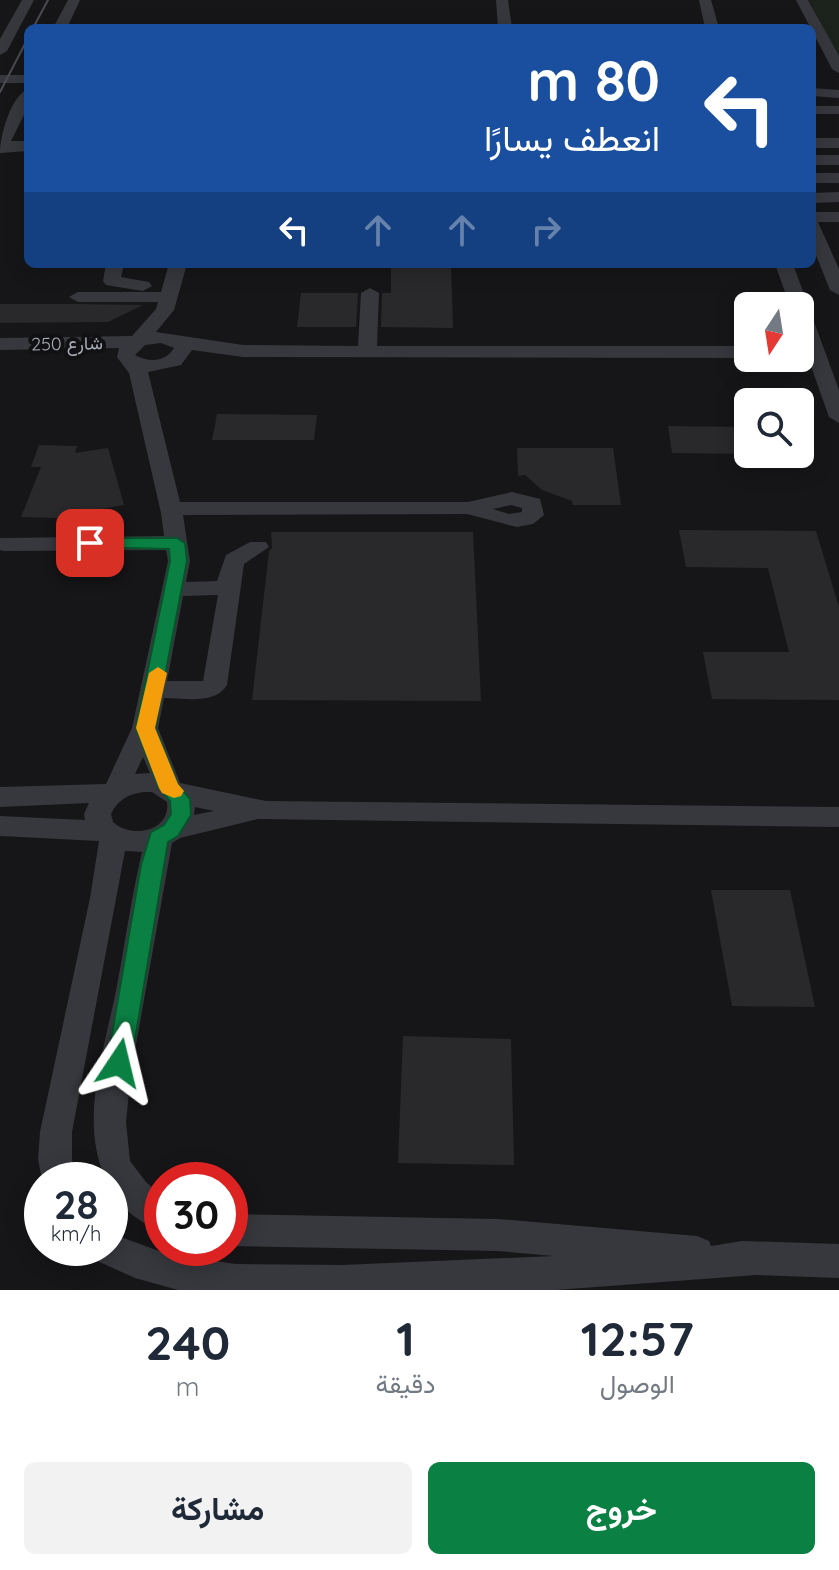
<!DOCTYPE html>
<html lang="ar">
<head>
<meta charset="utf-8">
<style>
	:root { --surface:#fff; --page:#f2f2f3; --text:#1f2937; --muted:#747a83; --accent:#0b8043 }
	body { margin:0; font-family:Quicksand,Vazirmatn,sans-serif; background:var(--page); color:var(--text); direction:rtl; height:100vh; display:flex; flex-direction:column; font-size:30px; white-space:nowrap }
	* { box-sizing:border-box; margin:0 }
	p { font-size:26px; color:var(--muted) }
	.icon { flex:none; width:44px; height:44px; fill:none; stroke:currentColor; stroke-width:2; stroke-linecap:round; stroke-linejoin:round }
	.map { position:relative; height:1290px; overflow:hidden; direction:ltr }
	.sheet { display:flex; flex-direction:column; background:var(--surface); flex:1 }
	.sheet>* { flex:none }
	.hud { position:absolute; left:24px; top:24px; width:792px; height:244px; border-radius:12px; box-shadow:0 4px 20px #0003; direction:rtl; background:#1a4fa0; color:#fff; overflow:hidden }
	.needle { width:52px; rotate:192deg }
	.buttons { position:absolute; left:734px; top:292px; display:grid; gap:16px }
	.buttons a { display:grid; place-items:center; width:80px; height:80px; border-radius:12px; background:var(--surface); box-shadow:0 4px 20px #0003; font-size:40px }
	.speed { position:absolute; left:24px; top:1162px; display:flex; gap:16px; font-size:40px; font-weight:700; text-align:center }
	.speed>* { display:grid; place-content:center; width:104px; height:104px; border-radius:50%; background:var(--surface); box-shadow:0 4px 20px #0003; line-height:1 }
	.speed small { font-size:20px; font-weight:400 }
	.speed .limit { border:12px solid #d22; background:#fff; color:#111 }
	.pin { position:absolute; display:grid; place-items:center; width:68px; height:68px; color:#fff; margin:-34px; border-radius:16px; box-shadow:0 4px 12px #0006 }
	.me { position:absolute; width:88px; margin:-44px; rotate:10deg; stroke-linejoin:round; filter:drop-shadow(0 0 6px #0008) }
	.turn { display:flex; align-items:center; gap:28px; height:168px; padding:0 24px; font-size:36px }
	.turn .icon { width:104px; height:104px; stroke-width:2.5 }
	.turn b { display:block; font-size:56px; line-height:68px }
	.lanes { display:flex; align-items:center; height:76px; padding:0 24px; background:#0003; justify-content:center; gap:40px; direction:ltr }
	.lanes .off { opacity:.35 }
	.eta { display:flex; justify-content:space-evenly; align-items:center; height:136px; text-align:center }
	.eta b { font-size:48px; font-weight:700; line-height:56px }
	.primary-button { display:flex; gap:16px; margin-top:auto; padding:16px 24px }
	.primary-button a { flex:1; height:92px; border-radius:12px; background:var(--accent); color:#fff; font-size:32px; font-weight:700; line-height:92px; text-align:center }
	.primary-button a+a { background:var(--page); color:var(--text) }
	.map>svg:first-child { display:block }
	.green { fill:#1c231d }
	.building { fill:#29292c }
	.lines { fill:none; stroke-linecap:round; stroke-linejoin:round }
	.minor { fill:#37383d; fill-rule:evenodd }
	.tram { stroke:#4a4c52; stroke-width:2 }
	.route { fill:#0b8043; stroke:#07532c; stroke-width:2 }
	.slow { fill:#f59e0b }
	.labels { text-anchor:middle; stroke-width:8; stroke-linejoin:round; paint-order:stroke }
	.far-street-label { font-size:18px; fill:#a8adb8; stroke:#111113 }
</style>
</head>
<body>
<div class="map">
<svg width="839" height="1290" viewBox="0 0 839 1290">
	<rect width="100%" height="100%" fill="#161618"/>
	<path class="green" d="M809,0H839V58Z"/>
	<g class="building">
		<path d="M391,264H451L453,328L381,327L382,293H391Z"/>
		<path d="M301,293H358L356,327H297Z"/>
		<path d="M0,304H75L143,305L108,322L0,323Z"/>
		<path d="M217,414L317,415L314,440H212Z"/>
		<path d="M668,426L748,427V454L672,453Z"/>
		<path d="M39,445L77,446L75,453L108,448L124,505L90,511L87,519L21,517L41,467H31Z"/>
		<path d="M517,448H613L621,505H573L572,501L542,490L525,475L518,476Z"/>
		<path d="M679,530L816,531L839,607V700L712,699L703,652H789L768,568L686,567Z"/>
		<path d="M271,532H473L481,701L252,700L269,551L272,548Z"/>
		<path d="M711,890H790L815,1007L732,1006Z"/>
		<path d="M403,1036L511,1039L514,1165L398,1163Z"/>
	</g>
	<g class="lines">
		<g class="minor">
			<path d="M22,0H34L7,51L0,55V39Z"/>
			<path d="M68,0H80L67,28H53Z"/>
			<path d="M496,0H508L512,28H498Z"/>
			<path d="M699,0H711L719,28H705Z"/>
			<path d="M796,0H808L839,56V73L832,69Z"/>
			<rect x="0" y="75" width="28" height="8"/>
			<path d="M812,88L839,90V98L812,96Z"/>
			<path d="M28,89V107L11,141H28V151L0,153C0,135 11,96 28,89Z"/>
			<rect x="812" y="106" width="27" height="8"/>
			<rect x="812" y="138" width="27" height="10"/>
			<rect x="812" y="155" width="27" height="10"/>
			<rect x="812" y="173" width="27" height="10"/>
			<path d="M839,192V202L812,203V193Z"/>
			<path d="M812,212H839V222H818L839,269V295L830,290L812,245Z"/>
			<path d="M106,264H124L121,277L149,282L152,286L143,291L106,285L103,281Z"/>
			<path d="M169,264H187L174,310L156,332L243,345L358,346L361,293L370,288L379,293L377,346H748V358L243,357L192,350L181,365L148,372L180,502H468L512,492L540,499L544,515L533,524L517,527L467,514L183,515L190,561L186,582L217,581L226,555L250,542H266L269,547L244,564L227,685C215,705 184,698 164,698L158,728L180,783L266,801L839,807V827L258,819L180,838L172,843L131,1073L126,1122L130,1161L146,1182L162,1196V1232C142,1224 110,1203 110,1180H106C77,1117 107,1044 118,980C126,937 132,894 142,852L125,851L72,1132V1159L76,1180H42L38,1159L40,1132L90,898L99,841L0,836V816L85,820L84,814L89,803L0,807V787L106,784L132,728L168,561L166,550L4,551L0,550V538L164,536L161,513L129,373L117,357L119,348L0,350V338L132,336L156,309L158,302H78L69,297L78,292H161ZM161,343L174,348C165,362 150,363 135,355L145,345ZM511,505L522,508V512L509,514L493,509ZM218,595L203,681H167L183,596ZM143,757L150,773L135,774ZM152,792L167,802C171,832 131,839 113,822L111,814C119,797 134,791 152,792ZM195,807L214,811L194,815Z"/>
			<path d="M775,264H793L839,390V423L829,417L800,335V306H790Z"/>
			<path d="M230,1214L498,1219L697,1236L709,1241L711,1246L742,1241L839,1244V1278L756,1275L556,1290H178L135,1278L95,1260L90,1248H110V1233L167,1254L236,1264L342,1265L554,1256L498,1251L230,1246Z"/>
		</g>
		<g class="tram">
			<path d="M33,28L48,0"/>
			<path d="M0,92L28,38"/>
		</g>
	</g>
	<path class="route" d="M90,538H177L185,543L187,561L155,728L178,785L190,799L191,815L178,836L168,842L131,1063L127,1070L119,1073L111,1070L107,1063L141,865L151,832L164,825L171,814L170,801L159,788L136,728L170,561L169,549L84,547L82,543L84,540Z"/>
	<path class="slow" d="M158,667L167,673L155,728L178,784L184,791L181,796L174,798L162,793L159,788L136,728L149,673Z"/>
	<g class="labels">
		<g class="far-street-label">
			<text transform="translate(67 344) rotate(-1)" y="6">شارع 250</text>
		</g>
	</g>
</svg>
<div class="buttons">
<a><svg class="needle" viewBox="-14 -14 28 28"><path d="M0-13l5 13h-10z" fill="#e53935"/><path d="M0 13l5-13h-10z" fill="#747a83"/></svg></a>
<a><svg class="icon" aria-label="search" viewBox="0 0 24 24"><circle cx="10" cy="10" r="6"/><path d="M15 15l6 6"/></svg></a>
</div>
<div class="speed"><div>28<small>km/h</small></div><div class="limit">30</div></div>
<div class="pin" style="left:90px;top:543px;background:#d93025"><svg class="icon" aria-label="arrive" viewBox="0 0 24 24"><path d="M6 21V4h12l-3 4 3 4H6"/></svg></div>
<svg class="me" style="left:119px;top:1063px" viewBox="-20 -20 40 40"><path d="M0-17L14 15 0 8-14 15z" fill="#0b8043" stroke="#fff" stroke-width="4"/></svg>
<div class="hud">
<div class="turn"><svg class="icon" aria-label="left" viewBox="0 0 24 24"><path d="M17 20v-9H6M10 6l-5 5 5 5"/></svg><div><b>80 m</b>انعطف يسارًا</div></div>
<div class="lanes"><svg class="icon" aria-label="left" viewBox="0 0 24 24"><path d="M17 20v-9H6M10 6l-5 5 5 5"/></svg><svg class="icon off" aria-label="ahead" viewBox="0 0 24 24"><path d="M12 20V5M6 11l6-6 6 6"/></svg><svg class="icon off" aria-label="ahead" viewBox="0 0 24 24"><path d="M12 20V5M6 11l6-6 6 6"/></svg><svg class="icon off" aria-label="right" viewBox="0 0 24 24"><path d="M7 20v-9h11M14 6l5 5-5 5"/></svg></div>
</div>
</div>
<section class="sheet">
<div class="eta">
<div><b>12:57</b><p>الوصول</p></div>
<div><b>1</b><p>دقيقة</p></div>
<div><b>240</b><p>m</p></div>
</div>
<div class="primary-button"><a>خروج</a><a>مشاركة</a></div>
</section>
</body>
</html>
